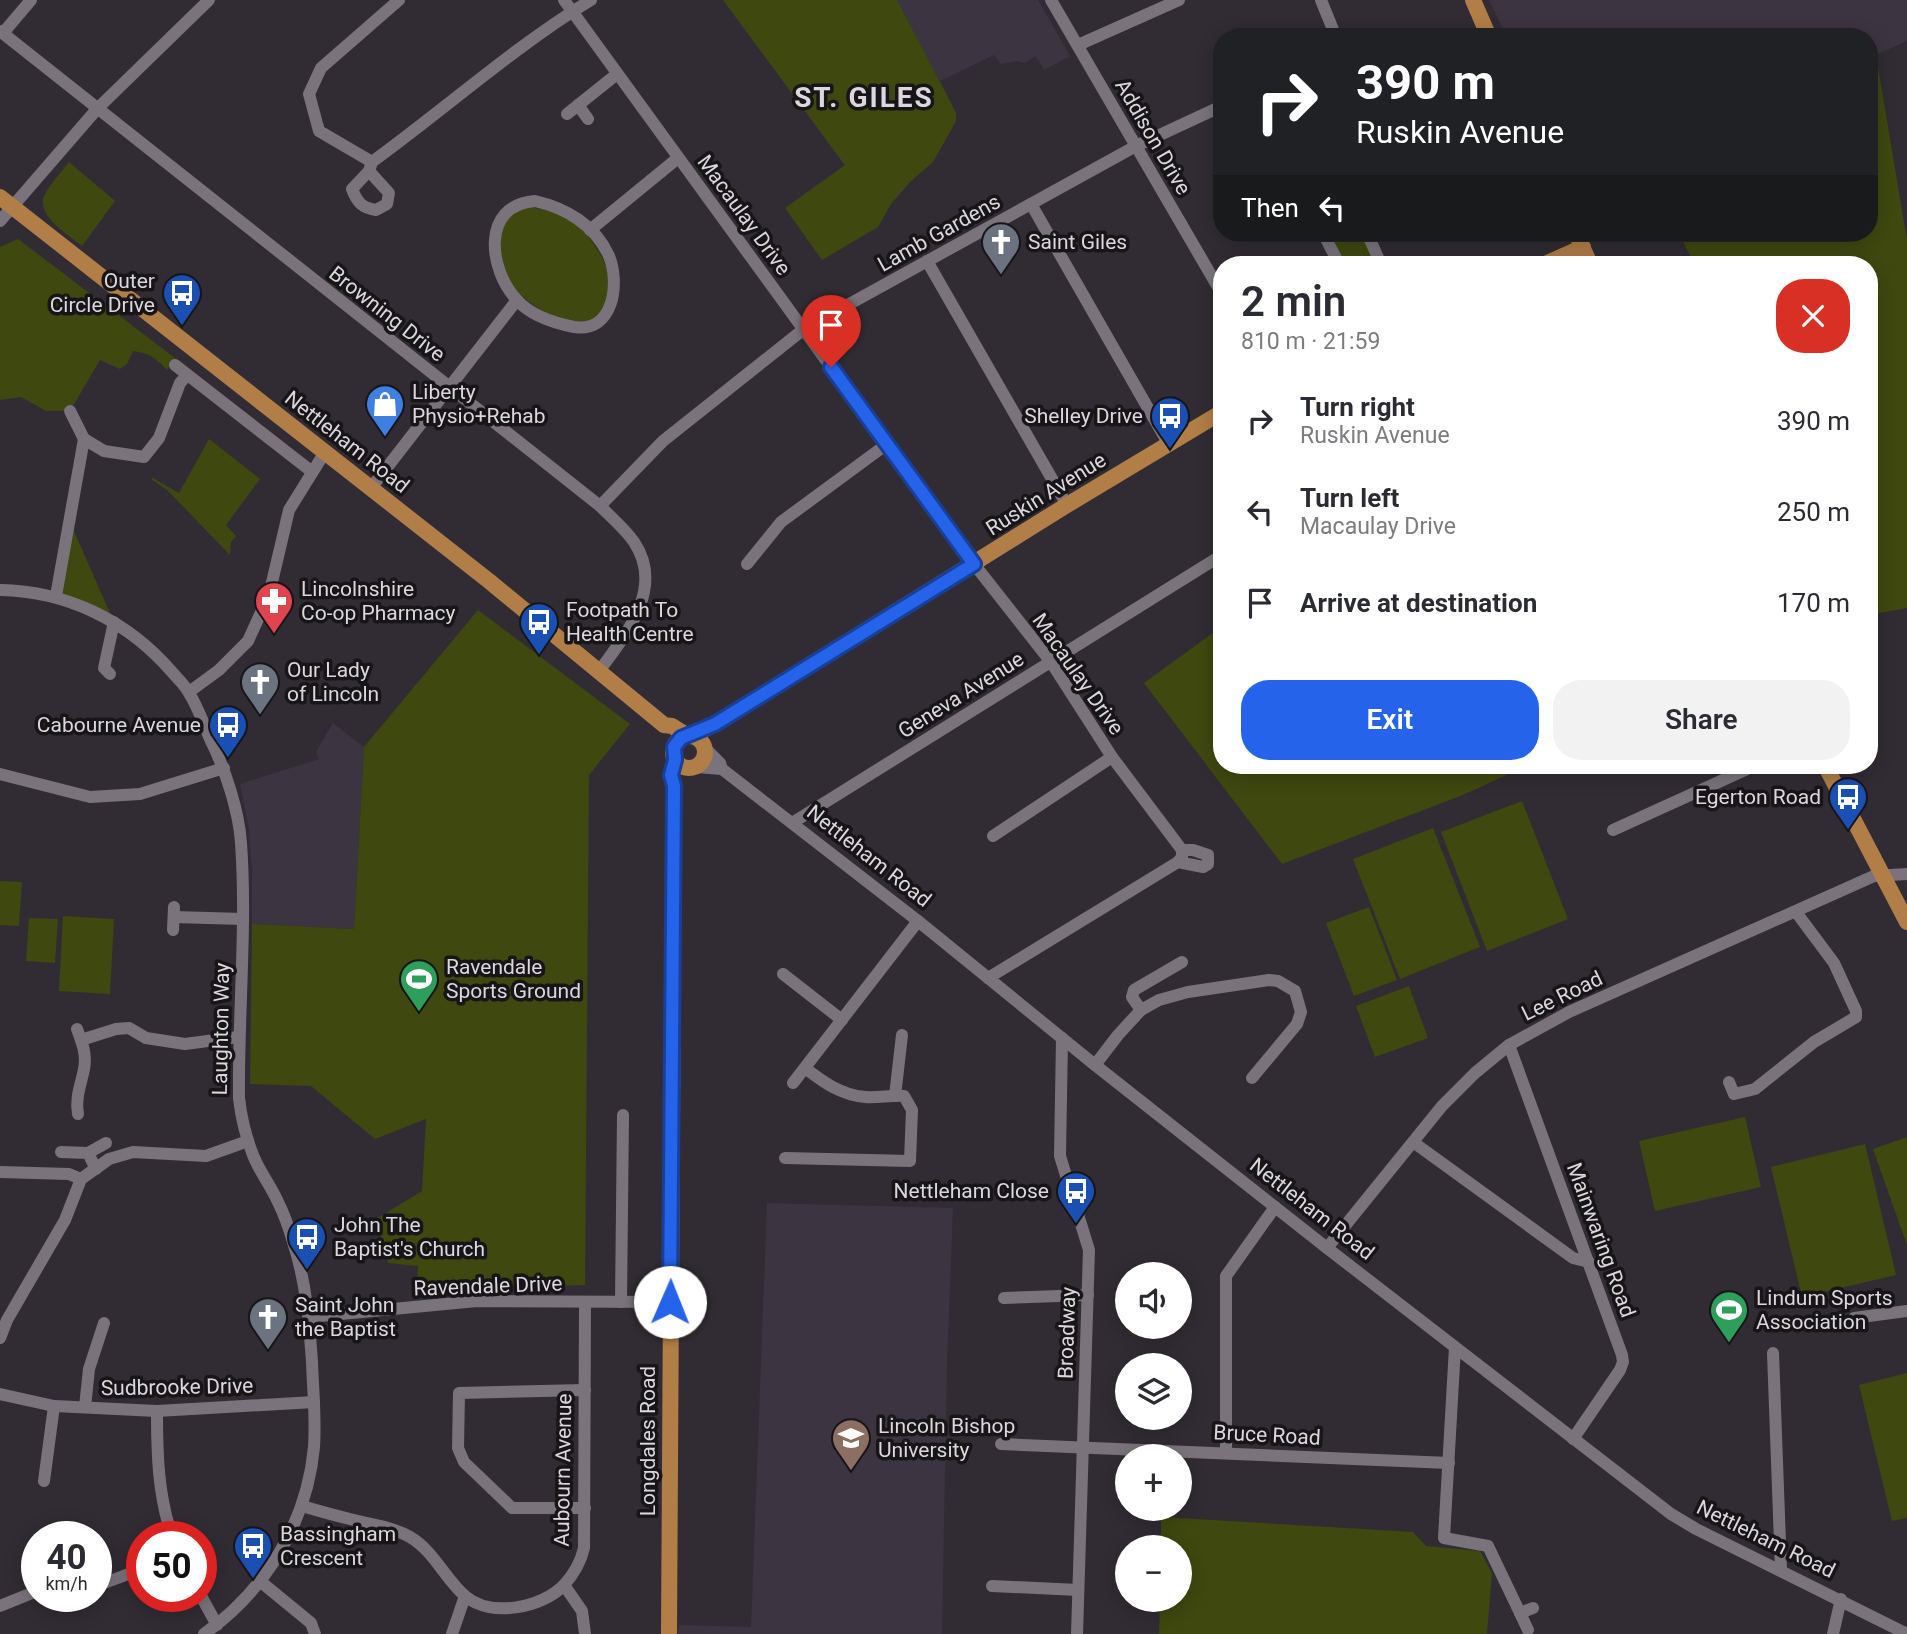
<!DOCTYPE html>
<html lang="en">
<head>
<meta charset="utf-8">
<style>
	:root { --surface:#fff; --page:#f2f2f3; --text:#2b2b33; --muted:#7c7c81; --accent:#2563eb }
	body { margin:0; font-family:Roboto,sans-serif; background:var(--page); color:var(--text); height:100vh; display:flex; flex-direction:column; font-size:26px; white-space:nowrap }
	* { box-sizing:border-box; margin:0 }
	p { font-size:23px; color:var(--muted) }
	.icon { flex:none; width:38px; height:38px; fill:none; stroke:currentColor; stroke-width:2; stroke-linecap:round; stroke-linejoin:round }
	.map { position:relative; flex:1; overflow:hidden }
	.panel { position:absolute; left:1213px; top:256px; width:665px; height:518px; display:flex; flex-direction:column; background:var(--surface); border-radius:28px; box-shadow:0 4px 18px #0003 }
	.panel>* { flex:none }
	.guide { position:absolute; left:1213px; top:28px; width:665px; height:214px; border-radius:28px; box-shadow:0 4px 18px #0003; background:#202124; color:#fff; overflow:hidden }
	.tools { position:absolute; left:1115px; top:1262px; display:grid; gap:14px }
	.tools a { display:grid; place-items:center; width:77px; height:77px; border-radius:50%; background:var(--surface); box-shadow:0 4px 18px #0003; font-size:35px }
	.speed { position:absolute; left:21px; top:1521px; display:flex; gap:14px; font-size:35px; font-weight:700; text-align:center }
	.speed>* { display:grid; place-content:center; width:91px; height:91px; border-radius:50%; background:var(--surface); box-shadow:0 4px 18px #0003; line-height:1 }
	.speed small { font-size:18px; font-weight:400 }
	.speed .limit { border:10px solid #d22; background:#fff; color:#111 }
	.pin { position:absolute; display:grid; place-items:center; width:60px; height:60px; color:#fff; margin:-72px -30px; border-radius:50% 50% 50% 0; rotate:-45deg; box-shadow:0 0 7px #0007 }
	.pin .icon { rotate:45deg }
	.me { position:absolute; width:77px; margin:-38px; rotate:1deg; stroke-linejoin:round; filter:drop-shadow(0 0 5px #0008) }
	.turn { display:flex; align-items:center; gap:24px; height:147px; padding:0 28px; font-size:32px }
	.turn .icon { width:91px; height:91px; stroke-width:2.5 }
	.turn b { display:block; font-size:49px; line-height:60px }
	.then { display:flex; align-items:center; height:66px; padding:0 28px; background:#0003; gap:14px; font-size:26px }
	.round { display:grid; place-items:center; flex:none; width:74px; height:74px; border-radius:28px; background:var(--page) }
	.headline { display:flex; align-items:center; justify-content:space-between; height:119px; padding:0 28px }
	h1 { font-size:42px; font-weight:600; line-height:52px }
	.button { display:flex; gap:14px; margin-top:auto; padding:14px 28px }
	.button a { flex:1; height:80px; border-radius:28px; background:var(--accent); color:#fff; font-size:28px; font-weight:600; line-height:80px; text-align:center }
	.button a+a { background:var(--page); color:var(--text) }
	ul { padding:0; list-style:none }
	li { display:flex; align-items:center; gap:21px; height:91px; padding:0 28px }
	li div { flex:1 }
	li b { display:block; font-size:26px }
	li em { font-style:normal }
	.map>svg:first-child { display:block }
	.built { fill:#3c3440 }
	.green { fill:#3f480f }
	.lines { fill:none; stroke-linecap:round; stroke-linejoin:round }
	.minor { stroke:#7a737c; stroke-width:12 }
	.major { stroke:#b17e47; stroke-width:16 }
	.route-casing { stroke:#184099; stroke-width:18 }
	.route { stroke:#2563eb; stroke-width:12 }
	.labels { text-anchor:middle; stroke-width:7; stroke-linejoin:round; paint-order:stroke }
	.street-label { font-size:21px; fill:#dbd7dc; stroke:#171518 }
	.poi-label { font-size:21px; fill:#dbd7dc; stroke:#171518; text-anchor:start }
	.district-label { font-size:28px; font-weight:bold; letter-spacing:2px; fill:#dbd7dc; stroke:#171518 }
</style>
</head>
<body>
<div class="map">
<svg width="1907" height="1634" viewBox="0 0 1907 1634">
	<rect width="100%" height="100%" fill="#312c33"/>
	<g class="built">
		<path d="M723,0H1038L1070,56L1044,70L1036,56L1025,63L1017,61L1001,64L994,55L940,81L956,113V121L933,162L910,182L891,204L878,227L845,166Z"/>
		<path d="M1489,0H1907V41L1869,58V37H1507Z"/>
		<path d="M333,723L364,747L354,929L252,924V871L249,830L240,784L319,759L316,752Z"/>
		<path d="M767,1203L953,1208L947,1363L942,1634H678L679,1625L751,1627Z"/>
	</g>
	<g class="green">
		<path d="M723,0H897L956,113V121L933,162L910,182L891,204L878,227L822,260L785,208L845,165Z"/>
		<path d="M1876,55L1907,240V608L1869,615V264H1694L1679,233H1869V58Z"/>
		<path d="M69,162L115,201L82,246C70,236 40,218 43,200C46,187 62,172 69,162Z"/>
		<path d="M526,207C543,208 563,213 576,224C599,244 623,285 601,312C577,341 515,300 505,273C502,267 502,259 501,252C496,229 505,217 526,207Z"/>
		<path d="M1323,233H1367L1376,264H1339Z"/>
		<path d="M18,239L175,358L167,370C156,358 149,353 133,351L127,364L120,369L100,360L70,411H46L21,397L0,400V247Z"/>
		<path d="M209,439L260,479L226,525L236,536L231,542L230,555L167,490L151,479L153,478L179,493Z"/>
		<path d="M69,520L114,622L56,596Z"/>
		<path d="M478,610L630,724L589,775L585,1285L417,1290L418,1266L388,1263L376,1219L422,1191L426,1119L375,1139L311,1086L250,1084L252,924L354,929L364,747Z"/>
		<path d="M1221,627L1222,765H1528L1463,795L1282,864L1144,683Z"/>
		<path d="M1522,801L1568,919L1487,951L1441,832Z"/>
		<path d="M1433,828L1480,947L1400,979L1353,859Z"/>
		<path d="M0,881L22,882L19,926L0,925Z"/>
		<path d="M1369,907L1397,980L1354,996L1326,923Z"/>
		<path d="M63,916L114,919L110,994L59,991Z"/>
		<path d="M29,918L58,919L55,963L26,961Z"/>
		<path d="M1409,986L1428,1038L1375,1057L1356,1006Z"/>
		<path d="M1745,1117L1761,1187L1655,1211L1639,1141Z"/>
		<path d="M1907,1137V1245L1873,1149Z"/>
		<path d="M1865,1144L1896,1275L1802,1297L1771,1167Z"/>
		<path d="M1907,1373V1518L1892,1521L1859,1385Z"/>
		<path d="M1161,1517L1413,1532L1426,1546L1480,1551L1492,1573L1487,1634H1159L1160,1600H1180V1547H1161Z"/>
	</g>
	<g class="lines">
		<g class="minor">
			<path d="M564,0L974,564L1051,662L1112,757L1182,850V857L1178,862"/>
			<path d="M1051,0L1222,294"/>
			<path d="M1321,0L1336,37"/>
			<path d="M0,31L600,506C611,517 625,529 634,542C665,588 626,634 600,670"/>
			<path d="M3,33L31,0"/>
			<path d="M1078,45L1179,0"/>
			<path d="M578,105L588,119"/>
			<path d="M567,114L617,74"/>
			<path d="M372,162C445,109 514,47 591,0"/>
			<path d="M372,162L319,131L309,94L321,68L399,0"/>
			<path d="M369,171L352,189C357,202 362,208 376,210L387,204L389,193L369,171L372,162"/>
			<path d="M535,201C566,208 595,225 609,256C620,283 614,333 574,327C554,323 531,316 517,300C489,271 480,205 535,201Z"/>
			<path d="M1031,204L1168,443"/>
			<path d="M0,221L97,109L209,0"/>
			<path d="M590,230L678,158"/>
			<path d="M1323,233L1339,264"/>
			<path d="M1367,233L1380,262L1376,264"/>
			<path d="M927,261L1067,505"/>
			<path d="M175,365L311,471"/>
			<path d="M70,411L84,439"/>
			<path d="M371,488L517,300"/>
			<path d="M600,506L663,441L804,329L1136,146L1222,106"/>
			<path d="M747,564L781,522L887,444"/>
			<path d="M0,590C67,591 128,621 172,672C178,679 185,685 189,693C198,707 204,725 211,741C225,769 239,811 241,843C247,927 238,1013 239,1098C241,1117 246,1137 253,1155C259,1171 271,1186 278,1202C284,1214 289,1228 293,1242C306,1281 309,1321 312,1362C313,1391 316,1419 314,1447C307,1523 265,1591 204,1634"/>
			<path d="M56,596L84,439L104,451L144,457L159,438L180,383L187,375"/>
			<path d="M110,674L104,668L114,622"/>
			<path d="M189,692L219,670L248,641L269,595L289,510L325,452"/>
			<path d="M706,749L720,763L722,769L918,921L1095,1065L1327,1248L1671,1514L1696,1529L1907,1634"/>
			<path d="M697,767L722,769"/>
			<path d="M0,774L90,797L140,794L224,768"/>
			<path d="M792,823L1222,555"/>
			<path d="M1613,830L1756,765"/>
			<path d="M993,836L1112,757"/>
			<path d="M174,917L243,919"/>
			<path d="M173,930L174,907"/>
			<path d="M783,974L842,1020"/>
			<path d="M988,978L1178,862L1203,867L1208,864V855L1193,850H1182"/>
			<path d="M1141,1010L1132,997L1134,990L1182,962"/>
			<path d="M77,1029C82,1042 87,1055 84,1069C81,1085 75,1097 78,1114"/>
			<path d="M1062,1038L1060,1156L1089,1250L1077,1634"/>
			<path d="M81,1040L116,1029L129,1028L146,1038L185,1044L238,1037"/>
			<path d="M1509,1045L1622,1355L1623,1362L1620,1370L1573,1439"/>
			<path d="M1095,1065L1118,1035L1141,1010L1159,1000L1188,992L1269,980L1278,981L1295,991L1301,1012L1297,1024L1252,1078"/>
			<path d="M1729,1082L1734,1094L1755,1089L1814,1042L1856,1017V1011L1834,963L1796,912"/>
			<path d="M793,1083L918,921"/>
			<path d="M895,1096L902,1035"/>
			<path d="M1413,1142L1573,1258L1589,1262"/>
			<path d="M61,1152L88,1153L96,1169"/>
			<path d="M88,1153L106,1143"/>
			<path d="M785,1158L910,1161L912,1110L904,1096C891,1095 878,1098 865,1097C841,1095 823,1082 805,1068"/>
			<path d="M0,1172L69,1174L81,1179"/>
			<path d="M1327,1248L1442,1106L1475,1073L1509,1045L1569,1012L1874,876L1907,874"/>
			<path d="M1004,1298L1088,1295"/>
			<path d="M621,1302L623,1115"/>
			<path d="M309,1317L477,1301L670,1302"/>
			<path d="M1854,1318L1907,1311"/>
			<path d="M0,1338L7,1320L65,1220L81,1179L109,1159L133,1152L206,1156L248,1141"/>
			<path d="M1455,1347L1444,1538L1488,1546L1520,1613L1533,1608"/>
			<path d="M1773,1353L1781,1570"/>
			<path d="M585,1390L459,1393L458,1448L464,1462L512,1508H585"/>
			<path d="M0,1394L54,1406L157,1411L314,1402"/>
			<path d="M85,1407L89,1369L104,1323"/>
			<path d="M157,1411C157,1454 158,1495 172,1536"/>
			<path d="M1001,1444L1449,1463"/>
			<path d="M1226,1453V1276L1275,1207"/>
			<path d="M44,1481L54,1406"/>
			<path d="M302,1506C319,1511 337,1516 354,1520C373,1525 393,1527 410,1537C434,1551 445,1579 465,1596C491,1618 542,1608 564,1585C573,1575 581,1561 584,1548L585,1302"/>
			<path d="M261,1582L311,1623L315,1634"/>
			<path d="M96,1583L107,1582L142,1569"/>
			<path d="M564,1585L582,1611L585,1634"/>
			<path d="M992,1586L1078,1590"/>
			<path d="M201,1596L217,1625"/>
			<path d="M0,1606L37,1591"/>
			<path d="M1520,1613L1528,1630"/>
			<path d="M452,1634L465,1596"/>
			<path d="M1833,1634L1841,1599"/>
		</g>
		<g class="major">
			<path d="M1473,0L1489,37"/>
			<path d="M0,197L489,581L664,725L672,726L688,736"/>
			<path d="M1576,233L1590,264"/>
			<path d="M1545,264L1583,247"/>
			<circle cx="689" cy="752" r="16"/>
			<path d="M691,736L715,724L1067,505L1222,412"/>
			<path d="M1825,765L1907,922"/>
			<path d="M669,1634L674,786L671,775L675,760"/>
		</g>
	</g>
	<g class="lines">
		<defs>
			<path id="route" d="M670,1302L674,786L671,775L675,760L674,747L681,738L715,724L974,564L831,367"/>
		</defs>
		<use href="#route" class="route-casing"/>
		<use href="#route" class="route"/>
	</g>
	<defs>
		<symbol id="church-pin" viewBox="-11 -11 22 30"><path d="M0 17L-7.5 6A9.5 9.5 0 1 1 7.5 6Z" fill="#6b7280" stroke="#171518"/><path d="M-1.2-6h2.4v3.5h3.3v2.4h-3.3V6h-2.4V-.1h-3.3v-2.4h3.3Z" fill="#fff"/></symbol>
		<symbol id="bus-pin" viewBox="-11 -11 22 30"><path d="M0 17L-7.5 6A9.5 9.5 0 1 1 7.5 6Z" fill="#1a4fb4" stroke="#171518"/><path d="M-5-6H5V4H4V6H2V4H-2V6H-4V4H-5ZM-3.5-4V0h7V-4ZM-3.5 1.2v1.5H-2V1.2ZM2 1.2v1.5H3.5V1.2Z" fill="#fff"/></symbol>
		<symbol id="shop-pin" viewBox="-11 -11 22 30"><path d="M0 17L-7.5 6A9.5 9.5 0 1 1 7.5 6Z" fill="#3f7fe0" stroke="#171518"/><path d="M-5-2.5h2.3a2.7 3.5 0 0 1 5.4 0H5L5.5 6h-11ZM-1.5-2.5h3a1.5 2.3 0 0 0-3 0Z" fill="#fff"/></symbol>
		<symbol id="pharmacy-pin" viewBox="-11 -11 22 30"><path d="M0 17L-7.5 6A9.5 9.5 0 1 1 7.5 6Z" fill="#e0444e" stroke="#171518"/><path d="M-2-6h4v4h4v4h-4v4h-4v-4h-4v-4h4Z" fill="#fff"/></symbol>
		<symbol id="stadium-pin" viewBox="-11 -11 22 30"><path d="M0 17L-7.5 6A9.5 9.5 0 1 1 7.5 6Z" fill="#2e9e5b" stroke="#171518"/><path d="M0-5a6.5 5 0 1 0 0 10a6.5 5 0 1 0 0-10ZM-3.5-1.8h7v3.6h-7Z" fill="#fff"/></symbol>
		<symbol id="university-pin" viewBox="-11 -11 22 30"><path d="M0 17L-7.5 6A9.5 9.5 0 1 1 7.5 6Z" fill="#8d6e63" stroke="#171518"/><path d="M0-5L7-2L0 1L-7-2ZM-4 1L0 2.5L4 1V4Q0 6-4 4Z" fill="#fff"/></symbol>
	</defs>
	<g fill-rule="evenodd">
		<use href="#church-pin" x="979" y="220" width="44" height="60"/>
		<use href="#bus-pin" x="160" y="271" width="44" height="60"/>
		<use href="#shop-pin" x="363" y="382" width="44" height="60"/>
		<use href="#bus-pin" x="1148" y="394" width="44" height="60"/>
		<use href="#pharmacy-pin" x="252" y="579" width="44" height="60"/>
		<use href="#bus-pin" x="517" y="600" width="44" height="60"/>
		<use href="#church-pin" x="238" y="660" width="44" height="60"/>
		<use href="#bus-pin" x="206" y="703" width="44" height="60"/>
		<use href="#bus-pin" x="1826" y="775" width="44" height="60"/>
		<use href="#stadium-pin" x="397" y="957" width="44" height="60"/>
		<use href="#bus-pin" x="1054" y="1169" width="44" height="60"/>
		<use href="#bus-pin" x="285" y="1215" width="44" height="60"/>
		<use href="#stadium-pin" x="1707" y="1288" width="44" height="60"/>
		<use href="#church-pin" x="246" y="1295" width="44" height="60"/>
		<use href="#university-pin" x="829" y="1416" width="44" height="60"/>
		<use href="#bus-pin" x="231" y="1524" width="44" height="60"/>
	</g>
	<g class="labels">
		<g class="street-label">
			<text transform="translate(1153 137) rotate(60)" y="7">Addison Drive</text>
			<text transform="translate(744 215) rotate(54)" y="7">Macaulay Drive</text>
			<text transform="translate(939 233) rotate(-29)" y="7">Lamb Gardens</text>
			<text transform="translate(387 314) rotate(38)" y="7">Browning Drive</text>
			<text transform="translate(347 442) rotate(38)" y="7">Nettleham Road</text>
			<text transform="translate(1046 494) rotate(-32)" y="7">Ruskin Avenue</text>
			<text transform="translate(1078 674) rotate(55)" y="7">Macaulay Drive</text>
			<text transform="translate(961 695) rotate(-32)" y="7">Geneva Avenue</text>
			<text transform="translate(869 856) rotate(38)" y="7">Nettleham Road</text>
			<text transform="translate(1562 996) rotate(-26)" y="7">Lee Road</text>
			<text transform="translate(221 1029) rotate(-89)" y="7">Laughton Way</text>
			<text transform="translate(1312 1209) rotate(38)" y="7">Nettleham Road</text>
			<text transform="translate(1601 1240) rotate(70)" y="7">Mainwaring Road</text>
			<text transform="translate(488 1286) rotate(-2)" y="7">Ravendale Drive</text>
			<text transform="translate(1067 1333) rotate(-88)" y="7">Broadway</text>
			<text transform="translate(177 1387) rotate(-1)" y="7">Sudbrooke Drive</text>
			<text transform="translate(1267 1435) rotate(3)" y="7">Bruce Road</text>
			<text transform="translate(648 1441) rotate(-90)" y="7">Longdales Road</text>
			<text transform="translate(563 1470) rotate(-89)" y="7">Aubourn Avenue</text>
			<text transform="translate(1766 1539) rotate(26)" y="7">Nettleham Road</text>
		</g>
		<g class="poi-label">
			<text x="1028" y="249">Saint Giles</text>
			<text x="155" y="288" text-anchor="end">Outer<tspan x="155" dy="24">Circle Drive</tspan></text>
			<text x="412" y="399">Liberty<tspan x="412" dy="24">Physio+Rehab</tspan></text>
			<text x="1143" y="423" text-anchor="end">Shelley Drive</text>
			<text x="301" y="596">Lincolnshire<tspan x="301" dy="24">Co-op Pharmacy</tspan></text>
			<text x="566" y="617">Footpath To<tspan x="566" dy="24">Health Centre</tspan></text>
			<text x="287" y="677">Our Lady<tspan x="287" dy="24">of Lincoln</tspan></text>
			<text x="201" y="732" text-anchor="end">Cabourne Avenue</text>
			<text x="1821" y="804" text-anchor="end">Egerton Road</text>
			<text x="446" y="974">Ravendale<tspan x="446" dy="24">Sports Ground</tspan></text>
			<text x="1049" y="1198" text-anchor="end">Nettleham Close</text>
			<text x="334" y="1232">John The<tspan x="334" dy="24">Baptist's Church</tspan></text>
			<text x="1756" y="1305">Lindum Sports<tspan x="1756" dy="24">Association</tspan></text>
			<text x="295" y="1312">Saint John<tspan x="295" dy="24">the Baptist</tspan></text>
			<text x="878" y="1433">Lincoln Bishop<tspan x="878" dy="24">University</tspan></text>
			<text x="280" y="1541">Bassingham<tspan x="280" dy="24">Crescent</tspan></text>
		</g>
		<g class="district-label">
			<text x="864" y="107">ST. GILES</text>
		</g>
	</g>
</svg>
<div class="tools">
<a><svg class="icon" aria-label="sound" viewBox="0 0 24 24"><path d="M4 9h4l5-4v14l-5-4H4zM17 9q2 3 0 6"/></svg></a>
<a><svg class="icon" aria-label="layers" viewBox="0 0 24 24"><path d="M12 4l9 5-9 5-9-5zM3 14l9 5 9-5"/></svg></a>
<a>+</a>
<a>−</a>
</div>
<div class="speed"><div>40<small>km/h</small></div><div class="limit">50</div></div>
<div class="pin" style="left:831px;top:367px;background:#d93025"><svg class="icon" aria-label="arrive" viewBox="0 0 24 24"><path d="M6 21V4h12l-3 4 3 4H6"/></svg></div>
<svg class="me" style="left:670px;top:1302px" viewBox="-20 -20 40 40"><circle r="19" fill="#fff"/><path d="M0-13L10 11 0 6-10 11z" fill="#2563eb"/></svg>
<div class="guide">
<div class="turn"><svg class="icon" aria-label="right" viewBox="0 0 24 24"><path d="M7 20v-9h11M14 6l5 5-5 5"/></svg><div><b>390 m</b>Ruskin Avenue</div></div>
<div class="then">Then<svg class="icon" aria-label="left" viewBox="0 0 24 24"><path d="M17 20v-9H6M10 6l-5 5 5 5"/></svg></div>
</div>
<section class="panel">
<div class="headline"><div><h1>2 min</h1><p>810 m · 21:59</p></div><a class="round" style="background:#d93025;color:#fff"><svg class="icon" aria-label="close" viewBox="0 0 24 24"><path d="M6 6l12 12M18 6L6 18"/></svg></a></div>
<ul>
<li><svg class="icon" aria-label="right" viewBox="0 0 24 24"><path d="M7 20v-9h11M14 6l5 5-5 5"/></svg><div><b>Turn right</b><p>Ruskin Avenue</p></div><em>390 m</em></li>
<li><svg class="icon" aria-label="left" viewBox="0 0 24 24"><path d="M17 20v-9H6M10 6l-5 5 5 5"/></svg><div><b>Turn left</b><p>Macaulay Drive</p></div><em>250 m</em></li>
<li><svg class="icon" aria-label="arrive" viewBox="0 0 24 24"><path d="M6 21V4h12l-3 4 3 4H6"/></svg><div><b>Arrive at destination</b></div><em>170 m</em></li>
</ul>
<div class="button"><a>Exit</a><a>Share</a></div>
</section>
</div>
</body>
</html>
